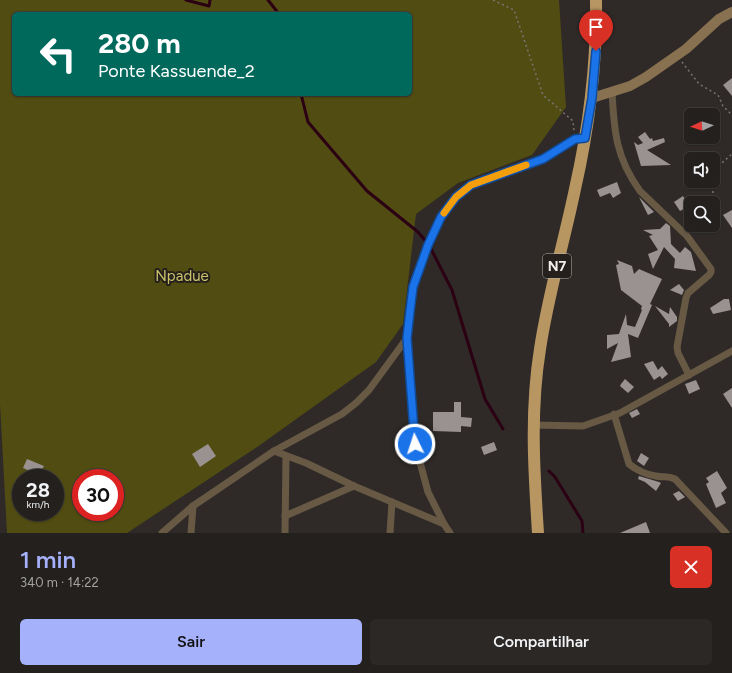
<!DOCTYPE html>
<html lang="pt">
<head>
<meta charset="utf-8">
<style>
	:root { --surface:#23201d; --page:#2b2826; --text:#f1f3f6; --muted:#a3a3a4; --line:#403e3b; --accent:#a6b1fc }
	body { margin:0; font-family:Figtree,sans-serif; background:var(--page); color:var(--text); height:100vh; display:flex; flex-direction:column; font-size:15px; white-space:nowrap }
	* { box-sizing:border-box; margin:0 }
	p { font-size:13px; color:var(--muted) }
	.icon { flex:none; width:22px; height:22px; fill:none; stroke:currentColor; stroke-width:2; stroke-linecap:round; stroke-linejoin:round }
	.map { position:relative; height:533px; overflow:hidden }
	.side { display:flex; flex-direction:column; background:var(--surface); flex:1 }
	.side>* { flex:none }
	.top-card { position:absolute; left:12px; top:12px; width:400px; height:84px; border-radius:6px; box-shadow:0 1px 3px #0004,0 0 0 1px var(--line); background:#00695c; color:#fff; overflow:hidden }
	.needle { width:26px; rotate:266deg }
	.tools { position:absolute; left:684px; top:108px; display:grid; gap:8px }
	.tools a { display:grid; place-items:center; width:36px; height:36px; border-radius:6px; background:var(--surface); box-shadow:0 1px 3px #0004,0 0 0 1px var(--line); font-size:20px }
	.speed { position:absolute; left:12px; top:469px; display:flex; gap:8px; font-size:20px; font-weight:700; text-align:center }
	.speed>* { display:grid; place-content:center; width:52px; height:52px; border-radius:50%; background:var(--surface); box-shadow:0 1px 3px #0004,0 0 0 1px var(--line); line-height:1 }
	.speed small { font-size:10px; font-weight:400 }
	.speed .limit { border:6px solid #d22; background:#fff; color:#111 }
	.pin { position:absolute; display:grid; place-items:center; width:34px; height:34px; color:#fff; margin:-41px -17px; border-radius:50% 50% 50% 0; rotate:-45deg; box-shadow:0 0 4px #0007 }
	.pin .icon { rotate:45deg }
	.me { position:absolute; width:44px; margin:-22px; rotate:356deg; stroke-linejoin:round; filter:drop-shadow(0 0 3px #0008) }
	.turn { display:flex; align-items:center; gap:14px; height:84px; padding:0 20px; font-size:18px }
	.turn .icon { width:52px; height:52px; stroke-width:2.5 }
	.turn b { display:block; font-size:28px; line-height:34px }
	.round { display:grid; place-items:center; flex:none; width:42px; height:42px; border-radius:6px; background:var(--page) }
	.overview { display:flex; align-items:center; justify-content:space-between; height:68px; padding:0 20px }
	h1 { font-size:24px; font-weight:600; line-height:30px; color:var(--accent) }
	.primary-button { display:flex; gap:8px; margin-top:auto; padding:8px 20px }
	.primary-button a { flex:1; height:46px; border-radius:6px; background:var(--accent); color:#111; font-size:16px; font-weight:600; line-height:46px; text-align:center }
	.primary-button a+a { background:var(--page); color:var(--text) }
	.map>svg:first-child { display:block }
	.green { fill:#514c12; fill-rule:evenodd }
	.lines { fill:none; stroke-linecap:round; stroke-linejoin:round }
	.stream { stroke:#2b0013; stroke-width:3 }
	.building { fill:#9a9291 }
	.path { stroke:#787471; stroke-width:1.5; stroke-dasharray:2 3; stroke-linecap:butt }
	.street { stroke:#675944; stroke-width:7 }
	.secondary { stroke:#887151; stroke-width:10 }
	.highway { stroke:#b89662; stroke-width:12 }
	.route-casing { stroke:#114b97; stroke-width:10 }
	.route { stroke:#1a73e8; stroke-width:7 }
	.slow { stroke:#f59e0b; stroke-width:7 }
	.labels { text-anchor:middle; stroke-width:4; stroke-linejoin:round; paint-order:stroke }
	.shield { fill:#26201d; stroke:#b4b0ad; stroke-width:1 }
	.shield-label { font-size:14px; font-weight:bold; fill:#f1eeeb }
	.park-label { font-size:15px; fill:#cbc36b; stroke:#26201d }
</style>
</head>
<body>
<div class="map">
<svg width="732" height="533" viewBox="0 0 732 533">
	<rect width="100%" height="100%" fill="#2f2a27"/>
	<path class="green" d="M0,0H559L566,107L532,155L458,183L416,214L403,324L376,362L260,445L127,533H7L0,404ZM14,14H410V94H14ZM21,478H55V512H21ZM81,478H115V512H81Z"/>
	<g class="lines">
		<g class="stream">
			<path d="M186,0L209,6L210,0"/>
			<path d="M268,0L279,14"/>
			<path d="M301,94L308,122L367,191L418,232L429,245L452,290L485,399L503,429"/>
			<path d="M549,471L555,477L582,521L583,533"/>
		</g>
	</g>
	<g class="building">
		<path d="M732,78V96L723,85Z"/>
		<path d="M645,132L650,139L652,138L653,141L664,138L665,142L647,150L671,165L641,166L634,142L638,145L643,143L638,137Z"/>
		<path d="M617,182L621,193L613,198L610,193L600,197L597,190Z"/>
		<path d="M683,196L689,206L680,211L674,202Z"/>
		<path d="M639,197L654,212L648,215Z"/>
		<path d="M732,210V228L723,215Z"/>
		<path d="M666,223L670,226L671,244L680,253L685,247L691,252L696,271L674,268L675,259L664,247L653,269L648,254L658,250L649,236L653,235L643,230L660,229Z"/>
		<path d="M617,260L632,266L634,274L639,269L662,279L650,304L652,305L638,338L628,334L631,357L611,362L618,343L607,349V335L619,334L626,314L627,325L635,327L642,310L641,309L642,306L621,290L616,265L619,264Z"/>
		<path d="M679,284L684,290L682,295L670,290Z"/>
		<path d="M724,299H729L731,310L713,314L710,308Z"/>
		<path d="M655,306L669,314L670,307L677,317V321L669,327V324Z"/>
		<path d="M653,361L658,370L662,366L668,374L662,379L660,376L654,380L644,364Z"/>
		<path d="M625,379L634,387L628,393L620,386L621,384Z"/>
		<path d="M696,380L700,389L689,394L685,384Z"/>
		<path d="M732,388V408L723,394Z"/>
		<path d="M454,402H461V417L472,418L471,427L461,426V432L433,431V412H454Z"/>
		<path d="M637,409L640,414L632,418L629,413Z"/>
		<path d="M494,442L497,450L484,455L481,447Z"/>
		<path d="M208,444L216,456L200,467L192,454Z"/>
		<path d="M641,453L649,458L644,466L637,461Z"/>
		<path d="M27,459L44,466L39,475L23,468Z"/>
		<path d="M717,471L727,488L721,493L726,503L716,508L706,484L709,482L706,478Z"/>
		<path d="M639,476L659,482L661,483L656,491L645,482L638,479Z"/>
		<path d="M679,491L685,497L678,501L673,494Z"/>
		<path d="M646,522L650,533H620Z"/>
	</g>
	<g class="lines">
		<g class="path">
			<path d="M493,0L514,10L543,95L573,121L574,131"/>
			<path d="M682,62L699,84L718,95L723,106L732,115"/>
			<path d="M713,174L715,169L732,154"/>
			<path d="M712,181L714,205L713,212"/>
			<path d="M693,231L700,225"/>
		</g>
		<g class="street">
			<path d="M612,92C614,131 616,158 640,191L687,236L711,269V272L709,275L688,293L686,298L677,347L678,353L689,375"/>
			<path d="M614,414L629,464C636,470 647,475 656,476C664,478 667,475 675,479L726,533"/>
			<path d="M533,425L583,426L620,413L732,351"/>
			<path d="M274,451L306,463L354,486L444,524"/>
			<path d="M285,516L354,486"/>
			<path d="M162,533L193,506L274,451L342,414L356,403L369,390L407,338"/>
			<path d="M191,533L193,506"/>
			<path d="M285,533L286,456"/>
			<path d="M390,533L392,502"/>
			<path d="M450,533L444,524L428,492L415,444L407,338L413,287L429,245L441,217L456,197L471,185L543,159L575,139L585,138"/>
		</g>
		<path class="secondary" d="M592,98L630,86L646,77L686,49L719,19L732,12"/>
		<path class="highway" d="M538,533C534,471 530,411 540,349C548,295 564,242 575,189C589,127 597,64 596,0"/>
	</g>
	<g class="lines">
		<defs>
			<path id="route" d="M415,444L407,338L410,311L413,287L428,245L441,217L456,197L471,185L543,159L575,139L585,138L592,98L596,51"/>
		</defs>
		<use href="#route" class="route-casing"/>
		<use href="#route" class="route"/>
		<path class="slow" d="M444,213L456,197L471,185L526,165"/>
	</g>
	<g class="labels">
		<rect class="shield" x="543" y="254" width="28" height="24" rx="3"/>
		<g class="shield-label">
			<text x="557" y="271">N7</text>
		</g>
		<g class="park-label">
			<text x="182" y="281">Npadue</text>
		</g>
	</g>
</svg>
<div class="tools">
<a><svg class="needle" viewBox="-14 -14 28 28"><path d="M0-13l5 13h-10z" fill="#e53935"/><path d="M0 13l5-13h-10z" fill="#a3a3a4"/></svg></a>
<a><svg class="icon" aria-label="sound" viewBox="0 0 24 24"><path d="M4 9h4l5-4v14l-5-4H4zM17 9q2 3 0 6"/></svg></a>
<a><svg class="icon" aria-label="search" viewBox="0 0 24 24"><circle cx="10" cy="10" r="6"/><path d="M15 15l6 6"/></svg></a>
</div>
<div class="speed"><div>28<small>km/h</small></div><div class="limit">30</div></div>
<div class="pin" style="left:596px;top:51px;background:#d93025"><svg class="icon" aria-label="arrive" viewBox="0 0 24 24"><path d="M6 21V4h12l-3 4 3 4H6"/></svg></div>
<svg class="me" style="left:415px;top:444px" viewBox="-20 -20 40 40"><circle r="17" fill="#1a73e8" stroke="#fff" stroke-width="3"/><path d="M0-11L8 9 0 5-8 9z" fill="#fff"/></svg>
<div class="top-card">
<div class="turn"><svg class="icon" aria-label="left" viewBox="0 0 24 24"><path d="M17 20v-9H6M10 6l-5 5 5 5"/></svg><div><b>280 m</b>Ponte Kassuende_2</div></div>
</div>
</div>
<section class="side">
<div class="overview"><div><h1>1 min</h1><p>340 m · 14:22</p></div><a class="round" style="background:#d93025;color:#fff"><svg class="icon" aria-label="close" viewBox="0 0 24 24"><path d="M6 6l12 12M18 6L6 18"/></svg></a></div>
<div class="primary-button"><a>Sair</a><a>Compartilhar</a></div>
</section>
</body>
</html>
